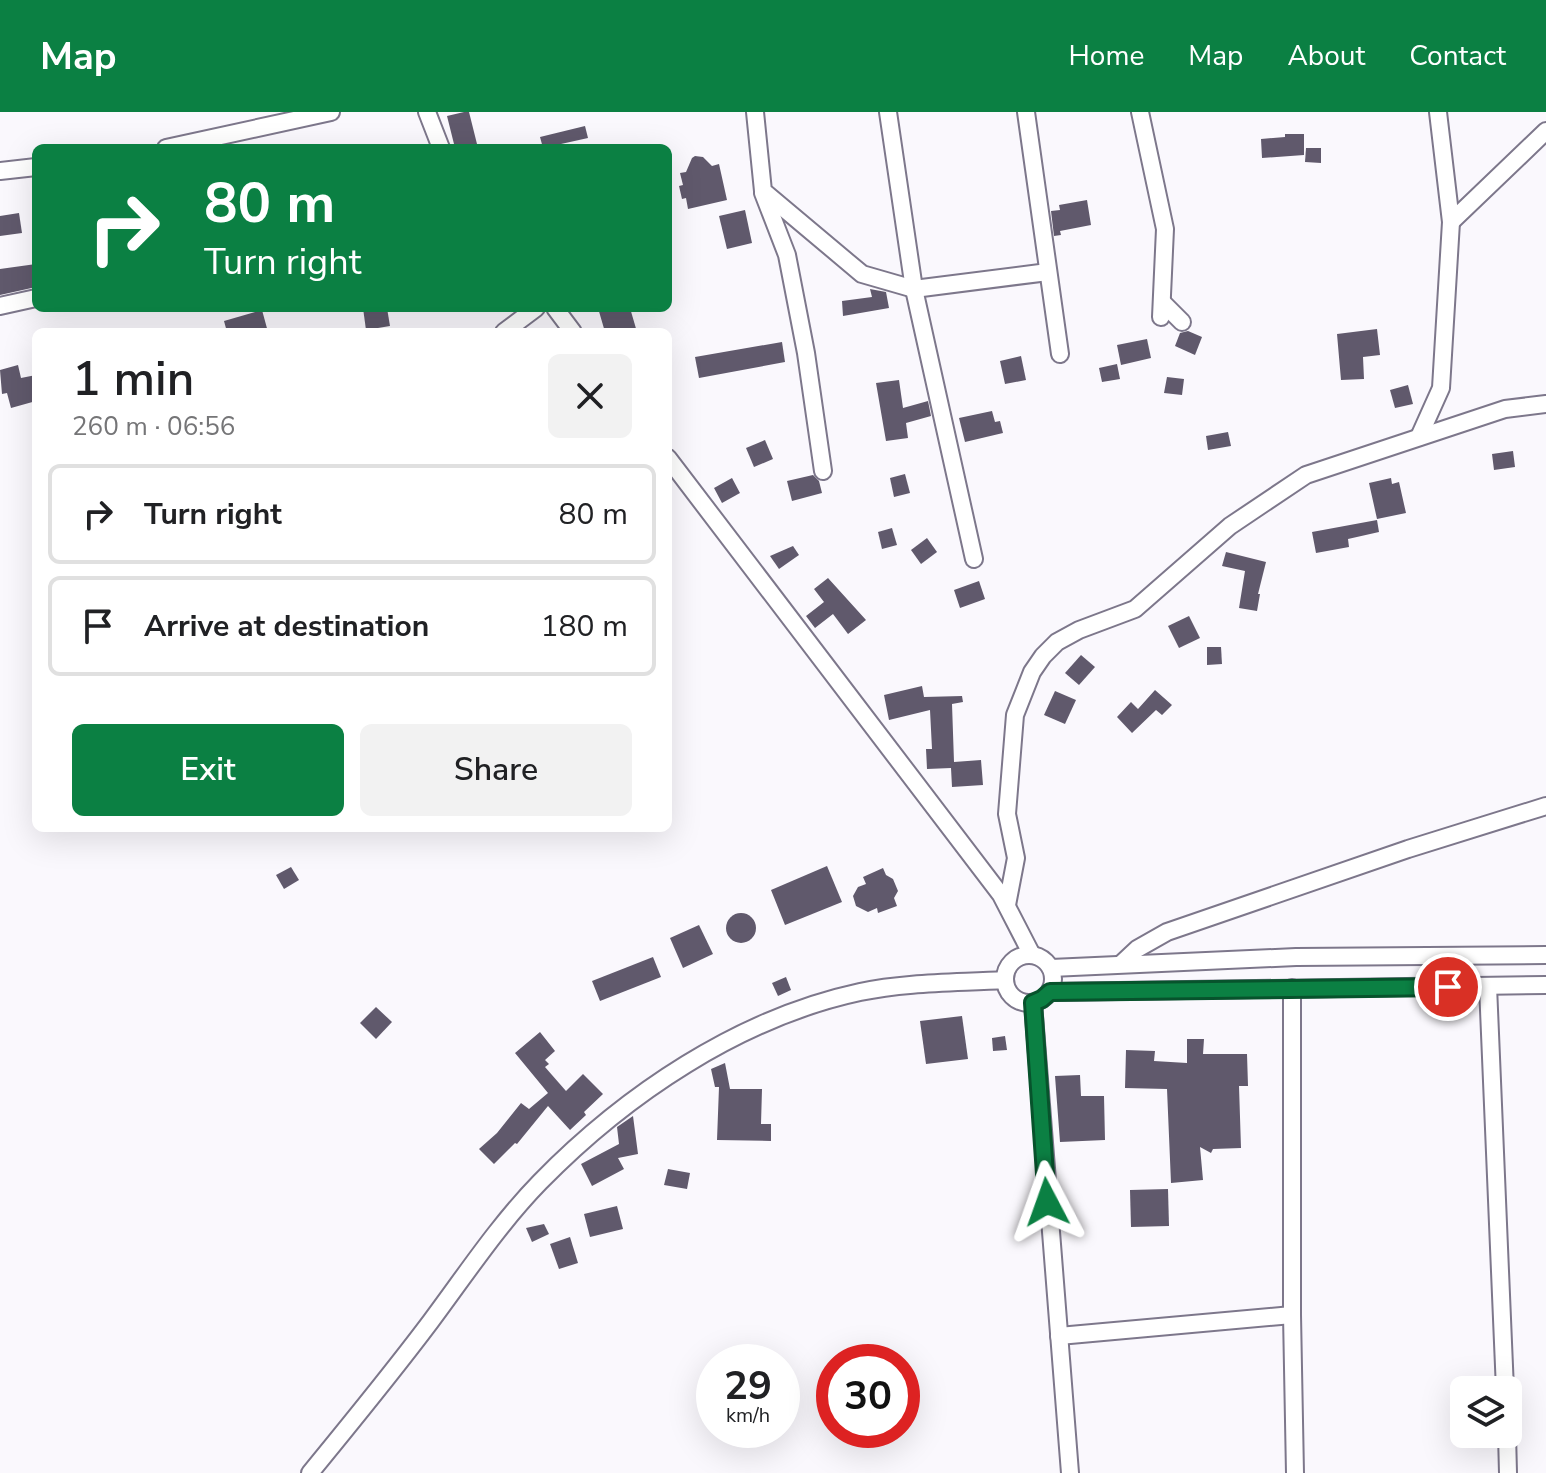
<!DOCTYPE html>
<html lang="en">
<head>
<meta charset="utf-8">
<style>
	:root { --surface:#fff; --page:#f2f2f2; --text:#202124; --muted:#757577; --line:#e0e0e0; --accent:#0b8043 }
	body { margin:0; font-family:"Nunito Sans",sans-serif; background:var(--page); color:var(--text); height:100vh; display:flex; flex-direction:column; font-size:30px; white-space:nowrap }
	* { box-sizing:border-box; margin:0 }
	p { font-size:26px; color:var(--muted) }
	.icon { flex:none; width:44px; height:44px; fill:none; stroke:currentColor; stroke-width:2; stroke-linecap:round; stroke-linejoin:round }
	.map { position:relative; flex:1; overflow:hidden }
	.details { position:absolute; left:32px; top:216px; width:640px; height:504px; display:flex; flex-direction:column; background:var(--surface); border-radius:12px; box-shadow:0 8px 32px #0002 }
	.details>* { flex:none }
	.hud { position:absolute; left:32px; top:32px; width:640px; height:168px; border-radius:12px; box-shadow:0 8px 32px #0002; background:#0b8043; color:#fff; overflow:hidden }
	.fabs { position:absolute; left:1450px; top:1264px; display:grid; gap:16px }
	.fabs a { display:grid; place-items:center; width:72px; height:72px; border-radius:12px; background:var(--surface); box-shadow:0 8px 32px #0002; font-size:40px }
	.speed { position:absolute; left:696px; top:1232px; display:flex; gap:16px; font-size:40px; font-weight:700; text-align:center }
	.speed>* { display:grid; place-content:center; width:104px; height:104px; border-radius:50%; background:var(--surface); box-shadow:0 8px 32px #0002; line-height:1 }
	.speed small { font-size:20px; font-weight:400 }
	.speed .limit { border:12px solid #d22; background:#fff; color:#111 }
	.pin { position:absolute; display:grid; place-items:center; width:68px; height:68px; color:#fff; margin:-34px; border:4px solid #fff; border-radius:50%; box-shadow:0 2px 8px #0007 }
	.me { position:absolute; width:88px; margin:-44px; rotate:356deg; stroke-linejoin:round; filter:drop-shadow(0 0 6px #0008) }
	.turn { display:flex; align-items:center; gap:28px; height:168px; padding:0 40px; font-size:36px }
	.turn .icon { width:104px; height:104px; stroke-width:2.5 }
	.turn b { display:block; font-size:56px; line-height:68px }
	.round { display:grid; place-items:center; flex:none; width:84px; height:84px; border-radius:12px; background:var(--page) }
	.headline { display:flex; align-items:center; justify-content:space-between; height:136px; padding:0 40px }
	h1 { font-size:48px; font-weight:600; line-height:60px }
	.button { display:flex; gap:16px; margin-top:auto; padding:16px 40px }
	.button a { flex:1; height:92px; border-radius:12px; background:var(--accent); color:#fff; font-size:32px; font-weight:600; line-height:92px; text-align:center }
	.button a+a { background:var(--page); color:var(--text) }
	ul { padding:0; list-style:none }
	li { display:flex; align-items:center; gap:24px; height:100px; margin:0 16px 12px; padding:0 24px; border:4px solid var(--line); border-radius:12px }
	li div { flex:1 }
	li b { display:block; font-size:30px }
	li em { font-style:normal }
	header { display:flex; align-items:center; gap:48px; box-sizing:border-box; height:112px; padding:0 40px; background:var(--accent); color:#fff }
	header strong { font-size:38px }
	nav { display:flex; gap:44px; margin-inline-start:auto; font-size:28px }
	.map>svg:first-child { display:block }
	.building { fill:#60596c }
	.lines { fill:none; stroke-linecap:round; stroke-linejoin:round }
	.minor-casing { stroke:#7d778b; stroke-width:20 }
	.minor { stroke:#fff; stroke-width:16 }
	.route-casing { stroke:#07532c; stroke-width:20 }
	.route { stroke:#0b8043; stroke-width:14 }
</style>
</head>
<body>
<header>
<strong>Map</strong>
<nav><a>Home</a><a>Map</a><a>About</a><a>Contact</a></nav>
</header>
<div class="map">
<svg width="1546" height="1361" viewBox="0 0 1546 1361">
	<rect width="100%" height="100%" fill="#faf8fd"/>
	<g class="building">
		<path d="M464,0H469L477,32L455,36L447,4Z"/>
		<path d="M585,14L588,26L543,36L540,25Z"/>
		<path d="M1285,22H1304V43L1262,46L1261,27L1285,25Z"/>
		<path d="M1306,36H1321V51L1305,50Z"/>
		<path d="M695,44L703,45L712,54L719,52L727,88L688,97L686,86L682,87L679,74L683,73L680,61L686,60L692,46Z"/>
		<path d="M1087,88L1091,113L1060,119L1061,123L1054,124L1051,99L1060,98L1059,93Z"/>
		<path d="M745,98L752,131L727,137L719,104Z"/>
		<path d="M19,101L22,121L0,124V104Z"/>
		<path d="M36,152V175L0,183V157Z"/>
		<path d="M870,177L886,180L889,196L843,204L842,189L872,185Z"/>
		<path d="M363,196H387L390,214L366,218Z"/>
		<path d="M598,196H630L637,220H605Z"/>
		<path d="M262,198L268,220H227L224,209Z"/>
		<path d="M1377,217L1380,243L1363,245L1364,267L1341,268L1337,222Z"/>
		<path d="M1188,219L1202,225L1195,243L1175,234L1180,221Z"/>
		<path d="M1147,227L1151,246L1121,253L1117,233Z"/>
		<path d="M782,230L785,250L699,266L695,245Z"/>
		<path d="M1021,244L1026,268L1005,272L1000,249Z"/>
		<path d="M1117,252L1120,267L1102,270L1099,256Z"/>
		<path d="M18,253L21,266L36,263V289L11,296L7,281L2,282L0,258Z"/>
		<path d="M1167,265L1184,267L1182,283L1164,281Z"/>
		<path d="M899,268L903,296L928,289L931,304L906,311L908,326L886,329L876,271Z"/>
		<path d="M1408,273L1413,292L1395,296L1390,278Z"/>
		<path d="M992,299L995,310L1000,309L1003,321L965,330L959,306Z"/>
		<path d="M1228,320L1231,334L1208,338L1206,324Z"/>
		<path d="M765,328L773,347L754,355L746,336Z"/>
		<path d="M1513,339L1515,355L1494,358L1492,342Z"/>
		<path d="M905,362L910,381L894,385L890,366Z"/>
		<path d="M813,363L819,369L822,381L792,389L787,369Z"/>
		<path d="M732,366L740,381L722,391L714,376Z"/>
		<path d="M1391,366L1392,372L1399,370L1406,401L1377,407L1369,371Z"/>
		<path d="M1377,408L1379,420L1348,427L1349,435L1316,441L1312,420Z"/>
		<path d="M892,416L897,433L882,437L878,420Z"/>
		<path d="M927,426L937,440L921,452L911,438Z"/>
		<path d="M793,434L799,443L779,457L770,444Z"/>
		<path d="M1226,440L1266,450L1258,482H1260L1257,499L1239,496L1245,459L1222,454Z"/>
		<path d="M828,466L866,508L848,522L833,502L815,516L806,504L824,490L814,477Z"/>
		<path d="M979,469L985,487L960,496L954,478Z"/>
		<path d="M1189,504L1200,526L1179,536L1168,514Z"/>
		<path d="M1207,535H1221L1222,552L1207,553Z"/>
		<path d="M1081,543L1095,555L1079,573L1065,561Z"/>
		<path d="M922,574L924,585L962,584L963,590L952,592L954,650L981,648L983,673L952,675L951,656L927,657L926,637H932L930,598L889,608L884,583Z"/>
		<path d="M1155,578L1172,593L1162,603L1156,598L1132,621L1117,605L1131,590L1138,597Z"/>
		<path d="M1055,579L1076,588L1065,612L1044,603Z"/>
		<path d="M827,754L842,790L785,813L771,778Z"/>
		<path d="M291,755L299,768L284,777L276,763Z"/>
		<path d="M883,756L886,763L893,767L898,779L894,786L897,794L878,801L877,796L868,800L856,794L853,784L858,775L866,772L863,765Z"/>
		<circle cx="741" cy="816" r="15"/>
		<path d="M699,813L713,842L683,856L670,826Z"/>
		<path d="M653,845L661,865L600,889L592,869Z"/>
		<path d="M786,865L791,878L778,884L772,871Z"/>
		<path d="M376,895L392,910L376,927L360,911Z"/>
		<path d="M962,904L968,947L926,952L920,909Z"/>
		<path d="M540,920L555,939L545,948L549,952L545,955L566,979L583,962L603,982L584,1000L586,1003L570,1018L548,994L517,1032L515,1031L494,1052L479,1037L497,1021L521,991L529,997L548,981L515,941Z"/>
		<path d="M1005,924L1007,938L993,939L992,926Z"/>
		<path d="M1187,927H1204L1203,942H1247L1248,974H1239L1241,1036L1213,1037L1211,1041L1200,1035L1203,1068L1171,1071L1167,977L1125,976L1126,938L1155,939L1154,949L1187,951Z"/>
		<path d="M725,951L730,977H762L761,1012H771V1029L717,1028L719,975H715L711,957Z"/>
		<path d="M1080,963L1081,984H1104L1105,1028L1060,1030L1055,964Z"/>
		<path d="M633,1004L638,1042L618,1046L624,1057L592,1074L581,1052L619,1032L617,1015Z"/>
		<path d="M668,1057L690,1061L687,1077L664,1073Z"/>
		<path d="M1168,1077L1169,1114L1131,1115L1130,1078Z"/>
		<path d="M617,1094L623,1117L590,1125L584,1102Z"/>
		<path d="M544,1112L549,1122L532,1130L526,1116Z"/>
		<path d="M570,1125L578,1151L559,1157L550,1132Z"/>
	</g>
	<g class="lines">
		<defs>
			<g id="minor">
				<path d="M427,0L441,36"/>
				<path d="M755,0L763,79L862,162L914,177L1048,160"/>
				<path d="M888,0L914,177L974,447"/>
				<path d="M1026,0L1060,242"/>
				<path d="M1140,0L1165,117L1161,205"/>
				<path d="M166,36L331,0"/>
				<path d="M0,59L36,55"/>
				<path d="M763,81L787,143L806,241L823,359"/>
				<path d="M1451,110L1546,19"/>
				<path d="M1162,190L1182,210"/>
				<path d="M0,194L36,186"/>
				<path d="M555,196L573,220"/>
				<path d="M504,220L536,196"/>
				<path d="M1419,325L1441,276L1451,110L1438,0"/>
				<path d="M668,346L1001,783L1032,843"/>
				<path d="M1007,793L1016,746L1007,702L1015,603L1032,560L1043,544L1057,530L1079,518L1135,497L1230,414L1306,363L1505,297L1546,292"/>
				<circle cx="1029" cy="867" r="24"/>
				<path d="M1121,852L1137,837L1167,820L1408,737L1546,694"/>
				<path d="M1051,856L1296,845L1546,843"/>
				<path d="M1488,874L1505,1278"/>
				<path d="M1292,876V1203L1295,1361"/>
				<path d="M1050,880L1546,873"/>
				<path d="M1033,891L1070,1361"/>
				<path d="M1059,1224L1292,1203"/>
				<path d="M1507,1322L1508,1361"/>
				<path d="M310,1361C351,1311 392,1261 431,1209C466,1162 499,1112 540,1070C625,983 739,906 860,880C907,870 957,871 1005,868"/>
			</g>
		</defs>
		<use href="#minor" class="minor-casing"/>
		<use href="#minor" class="minor"/>
	</g>
	<g class="lines">
		<defs>
			<path id="route" d="M1047,1090L1033,891L1042,887L1050,880L1448,875"/>
		</defs>
		<use href="#route" class="route-casing"/>
		<use href="#route" class="route"/>
	</g>
</svg>
<div class="fabs">
<a><svg class="icon" aria-label="layers" viewBox="0 0 24 24"><path d="M12 4l9 5-9 5-9-5zM3 14l9 5 9-5"/></svg></a>
</div>
<div class="speed"><div>29<small>km/h</small></div><div class="limit">30</div></div>
<div class="pin" style="left:1448px;top:875px;background:#d93025"><svg class="icon" aria-label="arrive" viewBox="0 0 24 24"><path d="M6 21V4h12l-3 4 3 4H6"/></svg></div>
<svg class="me" style="left:1047px;top:1090px" viewBox="-20 -20 40 40"><path d="M0-17L14 15 0 8-14 15z" fill="#0b8043" stroke="#fff" stroke-width="4"/></svg>
<div class="hud">
<div class="turn"><svg class="icon" aria-label="right" viewBox="0 0 24 24"><path d="M7 20v-9h11M14 6l5 5-5 5"/></svg><div><b>80 m</b>Turn right</div></div>
</div>
<section class="details">
<div class="headline"><div><h1>1 min</h1><p>260 m · 06:56</p></div><a class="round"><svg class="icon" aria-label="close" viewBox="0 0 24 24"><path d="M6 6l12 12M18 6L6 18"/></svg></a></div>
<ul>
<li><svg class="icon" aria-label="right" viewBox="0 0 24 24"><path d="M7 20v-9h11M14 6l5 5-5 5"/></svg><div><b>Turn right</b></div><em>80 m</em></li>
<li><svg class="icon" aria-label="arrive" viewBox="0 0 24 24"><path d="M6 21V4h12l-3 4 3 4H6"/></svg><div><b>Arrive at destination</b></div><em>180 m</em></li>
</ul>
<div class="button"><a>Exit</a><a>Share</a></div>
</section>
</div>
</body>
</html>
